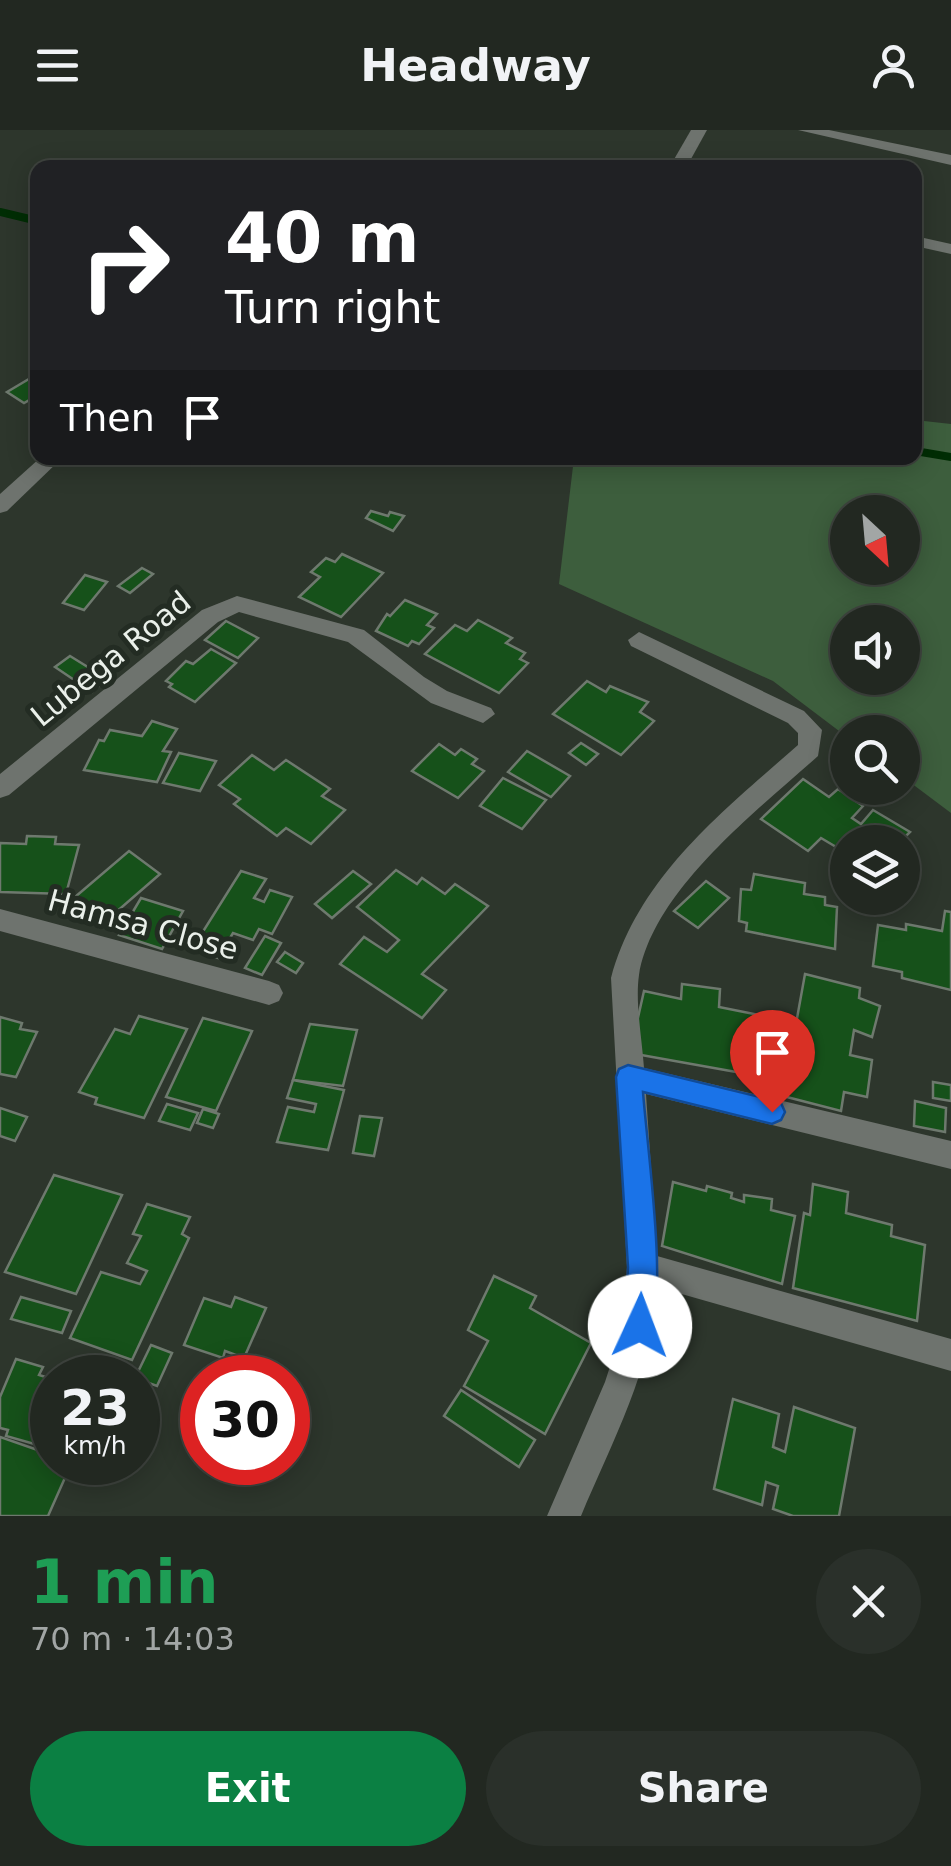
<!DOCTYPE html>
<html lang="en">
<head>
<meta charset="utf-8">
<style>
	:root { --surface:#222821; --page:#2a302a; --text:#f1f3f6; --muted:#a2a6a5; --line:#3f443f; --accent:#0b8043 }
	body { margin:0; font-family:"DejaVu Sans",sans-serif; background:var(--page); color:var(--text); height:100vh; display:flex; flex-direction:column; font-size:38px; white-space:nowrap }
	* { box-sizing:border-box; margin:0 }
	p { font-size:32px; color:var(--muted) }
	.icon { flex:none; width:55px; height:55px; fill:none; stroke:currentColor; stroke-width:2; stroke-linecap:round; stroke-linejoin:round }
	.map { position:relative; height:1386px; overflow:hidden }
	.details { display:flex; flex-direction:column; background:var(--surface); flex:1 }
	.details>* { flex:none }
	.hud { position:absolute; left:30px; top:30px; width:892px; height:305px; border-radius:20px; box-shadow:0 5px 25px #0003,0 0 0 2px var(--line); background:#202124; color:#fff; overflow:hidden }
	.needle { width:65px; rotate:154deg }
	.tools { position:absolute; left:830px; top:365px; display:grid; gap:20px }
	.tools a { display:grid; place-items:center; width:90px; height:90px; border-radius:50%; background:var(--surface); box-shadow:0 5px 25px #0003,0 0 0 2px var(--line); font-size:50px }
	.speed { position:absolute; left:30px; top:1225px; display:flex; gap:20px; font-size:50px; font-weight:700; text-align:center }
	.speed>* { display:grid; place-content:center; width:130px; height:130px; border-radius:50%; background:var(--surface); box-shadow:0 5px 25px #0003,0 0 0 2px var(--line); line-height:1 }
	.speed small { font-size:25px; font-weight:400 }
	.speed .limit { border:15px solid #d22; background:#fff; color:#111 }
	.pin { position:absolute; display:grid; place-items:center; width:85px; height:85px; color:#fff; margin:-102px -42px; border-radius:50% 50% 50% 0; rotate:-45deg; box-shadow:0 0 10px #0007 }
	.pin .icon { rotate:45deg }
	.me { position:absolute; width:110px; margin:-55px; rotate:2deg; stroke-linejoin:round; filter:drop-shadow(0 0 8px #0008) }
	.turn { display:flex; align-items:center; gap:35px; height:210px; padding:0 30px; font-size:45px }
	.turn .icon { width:130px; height:130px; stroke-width:2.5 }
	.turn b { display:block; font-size:70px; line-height:85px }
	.then { display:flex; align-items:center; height:95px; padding:0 30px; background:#0003; gap:20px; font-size:38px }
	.round { display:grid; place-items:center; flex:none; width:105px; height:105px; border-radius:52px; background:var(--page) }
	.headline { display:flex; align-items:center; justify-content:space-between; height:170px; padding:0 30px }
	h1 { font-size:60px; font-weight:600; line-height:75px; color:#1e9e55 }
	.cta { display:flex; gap:20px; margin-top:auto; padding:20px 30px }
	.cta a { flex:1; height:115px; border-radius:60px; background:var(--accent); color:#fff; font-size:40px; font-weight:600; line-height:115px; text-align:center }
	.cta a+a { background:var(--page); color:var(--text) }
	header { display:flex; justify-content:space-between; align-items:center; height:130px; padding:0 30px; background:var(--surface); font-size:45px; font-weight:600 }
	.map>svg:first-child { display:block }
	.green { fill:#3d5e3d; fill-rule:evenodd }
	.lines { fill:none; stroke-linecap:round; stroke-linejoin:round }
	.stream { stroke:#002d04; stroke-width:8 }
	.building { fill:#16511a; stroke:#6e796e; stroke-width:2.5 }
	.minor { fill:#6e736e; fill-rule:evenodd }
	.route { fill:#1a73e8; stroke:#114b97; stroke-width:2.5 }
	.labels { text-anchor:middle; stroke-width:10; stroke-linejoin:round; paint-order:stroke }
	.street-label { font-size:30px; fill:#eaf0ea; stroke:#232c23 }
</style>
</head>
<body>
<header><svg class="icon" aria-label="menu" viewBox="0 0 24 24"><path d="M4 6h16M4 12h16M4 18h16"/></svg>Headway<svg class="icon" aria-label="person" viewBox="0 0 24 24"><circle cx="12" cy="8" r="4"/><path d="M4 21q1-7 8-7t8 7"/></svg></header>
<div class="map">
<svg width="951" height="1386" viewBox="0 0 951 1386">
	<rect width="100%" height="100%" fill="#2d362c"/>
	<path class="green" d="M915,290L951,294V683L903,647L902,602H848L847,607L773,551L559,454L574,328H915ZM848,382H902V438H848ZM848,492H902V548H848Z"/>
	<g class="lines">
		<g class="stream">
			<path d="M0,82L38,91"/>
			<path d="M915,321L951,327"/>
		</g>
	</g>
	<g class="building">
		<path d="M34,246L38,249V265L24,273L7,262Z"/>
		<path d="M371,381L388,386L390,382L404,386L393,401L366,388Z"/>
		<path d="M342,424L383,443L341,487L299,467L320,447L311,442L326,428L335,432Z"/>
		<path d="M142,438L153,444L130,463L118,456Z"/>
		<path d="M85,445L107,452L84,480L63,473Z"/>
		<path d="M405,470L437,484L427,495L434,498L419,514L412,511L408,516L376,501L387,484L390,486Z"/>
		<path d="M478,490L512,508L506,513L525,523L520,529L528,533L499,563L425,524L455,495L467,501Z"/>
		<path d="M226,491L258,508L238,528L205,510Z"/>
		<path d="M211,519L236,533L195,572L169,557L172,554L166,551L186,531L193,534Z"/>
		<path d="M70,526L107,549L92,562L55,537Z"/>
		<path d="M587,551L606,562L610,556L648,572L640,582L654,591L621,625L553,584Z"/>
		<path d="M152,591L177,599L163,621L171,622L157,652L84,640L99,610L104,611L110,600L142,606Z"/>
		<path d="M581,613L598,624L586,635L569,623Z"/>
		<path d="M439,614L455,625L461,619L477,629L472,634L484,641L458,668L412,641Z"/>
		<path d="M527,621L570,646L551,667L508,642Z"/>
		<path d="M179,623L216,631L200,661L163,653Z"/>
		<path d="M252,625L274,640L286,630L330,659L322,666L345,680L311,714L286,698L277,706L234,674L240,669L219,655Z"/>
		<path d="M503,648L546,670L522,699L480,676Z"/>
		<path d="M803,649L829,667L838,659L863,676L852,688L861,694L873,680L910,702L900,712H848V724L821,708L808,721L761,689Z"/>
		<path d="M27,706L56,707L55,714L79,715L66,764L0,762V713L26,714Z"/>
		<path d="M129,721L160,744L99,797L68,773Z"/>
		<path d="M396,740L417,754L422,748L445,764L455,754L488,776L422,844L446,860L422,888L340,834L364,807L387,822L399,810L357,777Z"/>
		<path d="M241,741L266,749L254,768L264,772L270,760L292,767L272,804L259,799L253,810L233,803L218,828L192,819Z"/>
		<path d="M353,741L371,754L332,788L315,774Z"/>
		<path d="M754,744L805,753L804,764L825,767V775L837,777L835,819L746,801L747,793L739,791L741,759L751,760Z"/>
		<path d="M706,751L729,768L698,798L674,781Z"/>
		<path d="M141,768L183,781L162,819L119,805Z"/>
		<path d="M945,781L951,782V860L902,848V842L873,836L878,795L906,800V794L942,801Z"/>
		<path d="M265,806L281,813L262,845L245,838Z"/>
		<path d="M285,822L303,833L296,843L277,832Z"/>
		<path d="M805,844L860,858L859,868L880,876L872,907L854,900L850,925L872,930L867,967L844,962L841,981L783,966Z"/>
		<path d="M682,854L720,859L719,877L759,885L753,945L630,923L644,861L681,869Z"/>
		<path d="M139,886L187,899L144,988L95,974L97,968L79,962L115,899L130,904Z"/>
		<path d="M0,887L22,893L20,899L37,902L16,947L0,944Z"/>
		<path d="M203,888L252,901L216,981L166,967Z"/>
		<path d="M765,893L788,897L781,954L757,949Z"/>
		<path d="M310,894L357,900L343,956L293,950Z"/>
		<path d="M293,950L344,960L328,1020L277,1012L288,977L314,982L316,974L287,968Z"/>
		<path d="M933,952L951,955V971L933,968Z"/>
		<path d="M915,971L946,978L945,1002L914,996Z"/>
		<path d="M167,974L198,983L190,1000L159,991Z"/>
		<path d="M0,978L27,987L15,1011L0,1006Z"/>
		<path d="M203,979L219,984L213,998L197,993Z"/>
		<path d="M360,986L382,988L374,1026L353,1023Z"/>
		<path d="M54,1045L122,1065L76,1164L5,1142Z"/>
		<path d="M673,1052L706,1061L707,1056L732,1063L731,1068L744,1072V1065L772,1069L771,1080L795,1086L782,1154L662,1116Z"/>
		<path d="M813,1054L848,1062L846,1083L892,1095L891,1106L925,1115L917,1191L793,1158L804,1083L810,1085Z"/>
		<path d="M147,1074L190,1087L182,1104L189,1108L132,1230L70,1208L101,1142L140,1154L147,1141L127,1133L141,1106L133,1104Z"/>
		<path d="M494,1146L536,1166L530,1178L591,1213L545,1304L464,1256L488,1211L468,1200Z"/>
		<path d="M21,1167L71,1181L62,1203L11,1189Z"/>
		<path d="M235,1167L266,1178L244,1228L225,1221L223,1228L184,1215L204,1168L231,1177Z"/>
		<path d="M151,1215L172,1223L157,1256L135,1248Z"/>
		<path d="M16,1229L43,1237L39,1245L52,1249V1319L6,1306L8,1300L0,1298V1267Z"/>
		<path d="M461,1260L535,1310L519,1337L444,1286Z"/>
		<path d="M733,1269L779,1284L773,1317L785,1322L794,1277L855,1298L839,1386H793L773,1379L778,1356L766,1352L762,1375L714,1359Z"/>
		<path d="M0,1307L52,1325V1332H72L48,1386H0Z"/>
	</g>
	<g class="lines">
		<g class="minor">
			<path d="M691,0H707L686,38H669Z"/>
			<path d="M798,0H829L951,25V35Z"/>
			<path d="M915,106L951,114V124L915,116Z"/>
			<path d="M40,328H62L7,381L0,383V364Z"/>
			<path d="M237,466L364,500L424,547L447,561L491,578L495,584L483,593L431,573L348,512L239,482L218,492L9,665L0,668V644L202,480Z"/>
			<path d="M639,502L804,581L822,600L818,626C758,680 653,760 639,845C635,873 642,908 644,938L951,1011V1039L646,964L657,1126L951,1209V1241L657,1157C653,1237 612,1312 581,1386H547L605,1252L623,1196L627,1137L611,848C638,747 723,681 798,615V603L788,593L631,516L628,510Z"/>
			<path d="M0,779L269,851L279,855L283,863L279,871L269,875L0,801Z"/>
		</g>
	</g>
	<path class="route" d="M628,935L772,970L781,973L785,982L781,990L772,994L643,962C647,1016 668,1162 650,1206L640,1210L629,1206L625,1196L628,1137L616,947L619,939Z"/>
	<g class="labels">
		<g class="street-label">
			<text transform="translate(111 529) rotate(-39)" y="10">Lubega Road</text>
			<text transform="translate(143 795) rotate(15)" y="10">Hamsa Close</text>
		</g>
	</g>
</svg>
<div class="tools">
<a><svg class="needle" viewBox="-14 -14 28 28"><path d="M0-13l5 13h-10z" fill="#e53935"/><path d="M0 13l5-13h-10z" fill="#a2a6a5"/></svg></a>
<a><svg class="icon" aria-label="sound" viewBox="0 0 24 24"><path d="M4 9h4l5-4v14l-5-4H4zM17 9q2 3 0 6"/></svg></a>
<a><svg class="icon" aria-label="search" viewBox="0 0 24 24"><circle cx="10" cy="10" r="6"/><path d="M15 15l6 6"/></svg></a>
<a><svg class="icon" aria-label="layers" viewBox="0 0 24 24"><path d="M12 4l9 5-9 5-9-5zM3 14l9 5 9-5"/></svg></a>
</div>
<div class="speed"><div>23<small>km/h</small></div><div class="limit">30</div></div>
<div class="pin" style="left:772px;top:982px;background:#d93025"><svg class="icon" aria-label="arrive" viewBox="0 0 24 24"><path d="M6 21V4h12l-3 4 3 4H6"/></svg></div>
<svg class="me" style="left:640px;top:1196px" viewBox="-20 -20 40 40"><circle r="19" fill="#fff"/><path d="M0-13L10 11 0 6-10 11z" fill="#1a73e8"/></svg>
<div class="hud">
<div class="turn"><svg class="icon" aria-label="right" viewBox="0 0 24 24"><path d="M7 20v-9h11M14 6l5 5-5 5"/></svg><div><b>40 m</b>Turn right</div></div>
<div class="then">Then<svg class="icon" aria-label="arrive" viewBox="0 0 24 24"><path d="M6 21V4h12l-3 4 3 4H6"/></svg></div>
</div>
</div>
<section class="details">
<div class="headline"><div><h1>1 min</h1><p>70 m · 14:03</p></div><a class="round"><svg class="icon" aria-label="close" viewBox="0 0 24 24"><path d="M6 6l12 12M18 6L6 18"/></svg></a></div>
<div class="cta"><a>Exit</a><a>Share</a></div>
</section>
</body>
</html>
